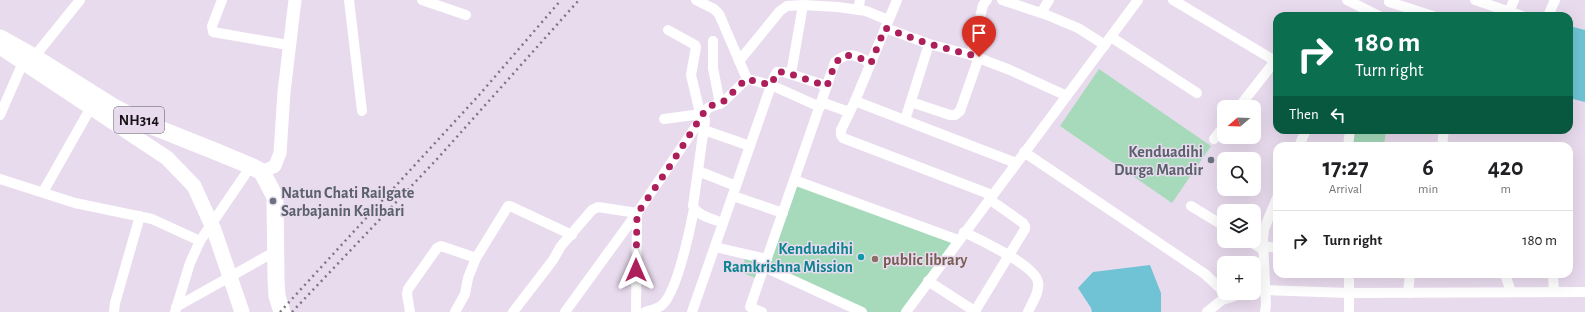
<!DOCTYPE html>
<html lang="en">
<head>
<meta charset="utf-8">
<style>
	:root { --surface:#fff; --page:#f2f2f2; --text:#202124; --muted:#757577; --line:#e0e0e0 }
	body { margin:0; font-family:"Alegreya Sans",sans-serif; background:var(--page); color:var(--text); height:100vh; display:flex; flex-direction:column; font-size:15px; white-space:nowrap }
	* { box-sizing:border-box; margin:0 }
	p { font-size:13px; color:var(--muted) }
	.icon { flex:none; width:22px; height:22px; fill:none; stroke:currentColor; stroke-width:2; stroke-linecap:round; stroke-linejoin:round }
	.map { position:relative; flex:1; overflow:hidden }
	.panel { position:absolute; left:1273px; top:142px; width:300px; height:136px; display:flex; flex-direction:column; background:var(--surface); border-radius:12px; box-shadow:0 4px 16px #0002 }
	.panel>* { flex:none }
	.top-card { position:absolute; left:1273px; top:12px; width:300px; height:122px; border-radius:12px; box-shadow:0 4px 16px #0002; background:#0b6e4f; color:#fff; overflow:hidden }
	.needle { width:26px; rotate:251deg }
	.fabs { position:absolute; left:1217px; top:100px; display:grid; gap:8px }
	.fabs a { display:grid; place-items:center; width:44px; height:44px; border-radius:8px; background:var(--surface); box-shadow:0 4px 16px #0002; font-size:20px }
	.pin { position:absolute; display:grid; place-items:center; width:34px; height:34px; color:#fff; margin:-41px -17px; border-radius:50% 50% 50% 0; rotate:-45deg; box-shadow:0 0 4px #0007 }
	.pin .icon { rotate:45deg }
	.me { position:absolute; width:44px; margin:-22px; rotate:0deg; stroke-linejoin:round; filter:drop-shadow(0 0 3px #0008) }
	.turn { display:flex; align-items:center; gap:14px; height:84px; padding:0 16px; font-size:18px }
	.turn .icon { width:52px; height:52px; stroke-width:2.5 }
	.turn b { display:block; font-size:28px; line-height:34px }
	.then { display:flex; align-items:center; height:38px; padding:0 16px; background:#0003; gap:8px; font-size:15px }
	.eta { display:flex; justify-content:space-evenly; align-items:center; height:68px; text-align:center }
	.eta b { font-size:24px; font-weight:700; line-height:28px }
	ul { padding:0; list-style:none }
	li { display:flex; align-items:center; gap:12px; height:60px; padding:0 16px; border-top:1px solid var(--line) }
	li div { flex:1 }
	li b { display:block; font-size:15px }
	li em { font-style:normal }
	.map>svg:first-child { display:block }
	.green { fill:#a6daba }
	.water { fill:#6fc3d5 }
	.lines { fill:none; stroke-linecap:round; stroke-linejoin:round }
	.street { stroke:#fff; stroke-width:10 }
	.secondary { stroke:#fff; stroke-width:13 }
	.primary { stroke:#fff; stroke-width:15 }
	.highway { stroke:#fff; stroke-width:17 }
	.rail { stroke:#7f7682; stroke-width:2.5; stroke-dasharray:2 4; stroke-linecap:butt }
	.route { stroke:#ad1f5b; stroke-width:7; stroke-dasharray:0 12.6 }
	.worship-dot { fill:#6b7280; stroke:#e9dbee; stroke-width:1.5 }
	.culture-dot { fill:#0f9aa8; stroke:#e9dbee; stroke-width:1.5 }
	.education-dot { fill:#8d6e63; stroke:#e9dbee; stroke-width:1.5 }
	.labels { text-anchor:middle; stroke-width:3; stroke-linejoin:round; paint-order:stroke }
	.shield { fill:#e9dbee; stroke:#554e58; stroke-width:1 }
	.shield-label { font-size:15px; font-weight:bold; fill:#151117 }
	.worship-label { font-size:16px; font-weight:bold; fill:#5b616d; stroke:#e9dbee; text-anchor:end }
	.culture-label { font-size:16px; font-weight:bold; fill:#0d838f; stroke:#e9dbee; text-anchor:end }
	.education-label { font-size:16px; font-weight:bold; fill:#785e54; stroke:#e9dbee; text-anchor:start }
</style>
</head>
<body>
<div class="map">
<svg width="1585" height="312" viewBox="0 0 1585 312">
	<rect width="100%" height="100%" fill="#e9dbee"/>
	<g class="green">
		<path d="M1099,69L1211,146L1172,203L1060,126Z"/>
		<path d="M1353,130H1386L1384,146H1351Z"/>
		<path d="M796,184L961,243L908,312H867L768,265Z"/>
		<path d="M745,256L765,261L758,279L743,273Z"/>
	</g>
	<g class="water">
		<path d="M1569,26L1585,30V102L1569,98Z"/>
		<path d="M1150,265L1161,293V312H1092L1091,308L1078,288L1093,272Z"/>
	</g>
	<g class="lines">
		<g class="street">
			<path d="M222,0L212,26L213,32L288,45"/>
			<path d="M349,0L362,111"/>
			<path d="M422,0L466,15"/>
			<path d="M696,0L714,9L719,14L747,79"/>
			<path d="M897,0L855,101L1016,163"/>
			<path d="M987,0L983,5L971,55L1010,70L1067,96"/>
			<path d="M1002,0L1047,15L1078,28L1105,45"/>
			<path d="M1173,0L1277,62"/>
			<path d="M1347,0L1379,16"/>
			<path d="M1475,0L1522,16"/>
			<path d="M1389,2L1433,16"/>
			<path d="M858,10L860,0"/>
			<path d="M1509,12L1514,0"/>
			<path d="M1041,13L1049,0"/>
			<path d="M1548,16L1555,0"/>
			<path d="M885,28L929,44L971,55"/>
			<path d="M668,30L695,45L696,47L691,75L701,117"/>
			<path d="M1111,37L1197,93"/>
			<path d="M713,41V68L720,104"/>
			<path d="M34,57L80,0"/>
			<path d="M739,61L780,11L787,6L803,5L838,7L866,11L888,20"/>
			<path d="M791,74L803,5"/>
			<path d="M855,101L841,130V135L843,138L992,195"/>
			<path d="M821,102L849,112"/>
			<path d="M911,102L950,115H955L960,111L979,57"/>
			<path d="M1239,107L1275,61"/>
			<path d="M0,115L25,58"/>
			<path d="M703,116L708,108L723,102L747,79L771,85L820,107"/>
			<path d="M664,119L701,114"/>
			<path d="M905,120L929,44"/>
			<path d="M704,130L750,146"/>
			<path d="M1214,139L1224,126"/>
			<path d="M1299,146L1306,130"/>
			<path d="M1348,146L1350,130"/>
			<path d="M1442,146L1444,130"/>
			<path d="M1024,152L1205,274L1224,292"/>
			<path d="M698,171L736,186"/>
			<path d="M0,179L75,203L152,219L200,241"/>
			<path d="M794,180L958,240"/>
			<path d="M43,192L94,102"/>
			<path d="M733,196L783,213"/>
			<path d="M1191,206L1224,226"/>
			<path d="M964,232C980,240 1035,265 1038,282C1040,292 1032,303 1028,312"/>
			<path d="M1249,241L1264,250"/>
			<path d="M1263,246L1277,248"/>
			<path d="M715,247L767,259"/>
			<path d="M764,267L862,312"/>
			<path d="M1505,274L1511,292"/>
			<path d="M1553,274L1554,292"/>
			<path d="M928,281L976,312"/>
			<path d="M1254,291L1266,290L1349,293L1585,292"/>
			<path d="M1408,293L1410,274"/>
			<path d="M176,307L276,251"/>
			<path d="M975,311L1025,229V226L1023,223L989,199"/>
			<path d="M114,312L115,303L140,216"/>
			<path d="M175,312L190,263L200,241L251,166"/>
			<path d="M410,312L407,294L408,289L437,248L441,246L476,258"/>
			<path d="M455,312L465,294L468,278L476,258L508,206H510L572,235"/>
			<path d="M513,312L553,260L561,246L592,210L598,207L637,213L636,312"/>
			<path d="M565,312L637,213L703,116L705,120L693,206C697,216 714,219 723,223"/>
			<path d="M645,312C651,310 658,309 662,305C677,292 690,229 694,209"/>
			<path d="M692,312L774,77L777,72H784L827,86"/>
			<path d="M762,312L750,307L835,62C849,50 857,56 871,63"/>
			<path d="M906,312L1138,0"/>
			<path d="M1207,312L1222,300L1244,293"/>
			<path d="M1265,312L1266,305L1263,240L1264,229L1277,198"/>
			<path d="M1349,312V274"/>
		</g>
		<path class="secondary" d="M262,172L275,166L280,153L284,92L295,0"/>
		<path class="primary" d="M0,47L167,158L194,186L214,230L242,312"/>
		<path class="highway" d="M0,38L34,57L112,106L142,122L217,152L251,166L262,172L275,197L276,279L277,296L282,312"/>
		<g class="rail">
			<path d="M280,312L480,94L561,0"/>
			<path d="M292,312L438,158L579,0"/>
		</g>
	</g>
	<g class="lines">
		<path class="route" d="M636,270L637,214L668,169L706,109L710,106L723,102L746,79L771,85L777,72H784L827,86C837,57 839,47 871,63L885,28L929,44L979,57"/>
	</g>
	<g class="worship-dot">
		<circle cx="1211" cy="160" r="4"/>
		<circle cx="273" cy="201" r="4"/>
	</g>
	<circle class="culture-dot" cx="861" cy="257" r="4"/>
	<circle class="education-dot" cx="875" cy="259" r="4"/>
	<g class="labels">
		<rect class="shield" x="114" y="107" width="50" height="26" rx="3"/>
		<g class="shield-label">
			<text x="139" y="125">NH314</text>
		</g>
		<g class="worship-label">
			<text x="1203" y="157">Kenduadihi<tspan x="1203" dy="18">Durga Mandir</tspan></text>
			<text x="281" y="198" text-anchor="start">Natun Chati Railgate<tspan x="281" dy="18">Sarbajanin Kalibari</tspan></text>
		</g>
		<g class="culture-label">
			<text x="853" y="254">Kenduadihi<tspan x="853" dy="18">Ramkrishna Mission</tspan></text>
		</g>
		<g class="education-label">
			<text x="883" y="265">public library</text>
		</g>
	</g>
</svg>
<div class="fabs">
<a><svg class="needle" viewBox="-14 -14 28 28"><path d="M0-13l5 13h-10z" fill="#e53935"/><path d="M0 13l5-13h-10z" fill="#757577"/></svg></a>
<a><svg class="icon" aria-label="search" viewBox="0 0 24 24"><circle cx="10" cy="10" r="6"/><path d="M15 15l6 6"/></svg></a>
<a><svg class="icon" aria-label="layers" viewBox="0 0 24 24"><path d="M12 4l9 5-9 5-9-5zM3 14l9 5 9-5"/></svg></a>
<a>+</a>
</div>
<div class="pin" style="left:979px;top:57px;background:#d93025"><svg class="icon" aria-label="arrive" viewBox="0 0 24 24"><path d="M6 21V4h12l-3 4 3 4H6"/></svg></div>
<svg class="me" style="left:636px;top:270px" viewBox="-20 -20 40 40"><path d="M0-17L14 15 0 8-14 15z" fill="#ad1f5b" stroke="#fff" stroke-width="4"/></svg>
<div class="top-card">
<div class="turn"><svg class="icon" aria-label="right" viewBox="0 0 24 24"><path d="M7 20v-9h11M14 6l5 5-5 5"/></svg><div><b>180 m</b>Turn right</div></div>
<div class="then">Then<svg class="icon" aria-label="left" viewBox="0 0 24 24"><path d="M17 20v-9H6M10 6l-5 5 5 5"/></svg></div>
</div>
<section class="panel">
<div class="eta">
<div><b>17:27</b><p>Arrival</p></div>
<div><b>6</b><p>min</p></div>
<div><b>420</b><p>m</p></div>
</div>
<ul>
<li><svg class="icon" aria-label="right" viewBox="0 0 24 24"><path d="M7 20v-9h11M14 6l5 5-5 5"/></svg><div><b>Turn right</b></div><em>180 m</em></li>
</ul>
</section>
</div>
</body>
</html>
